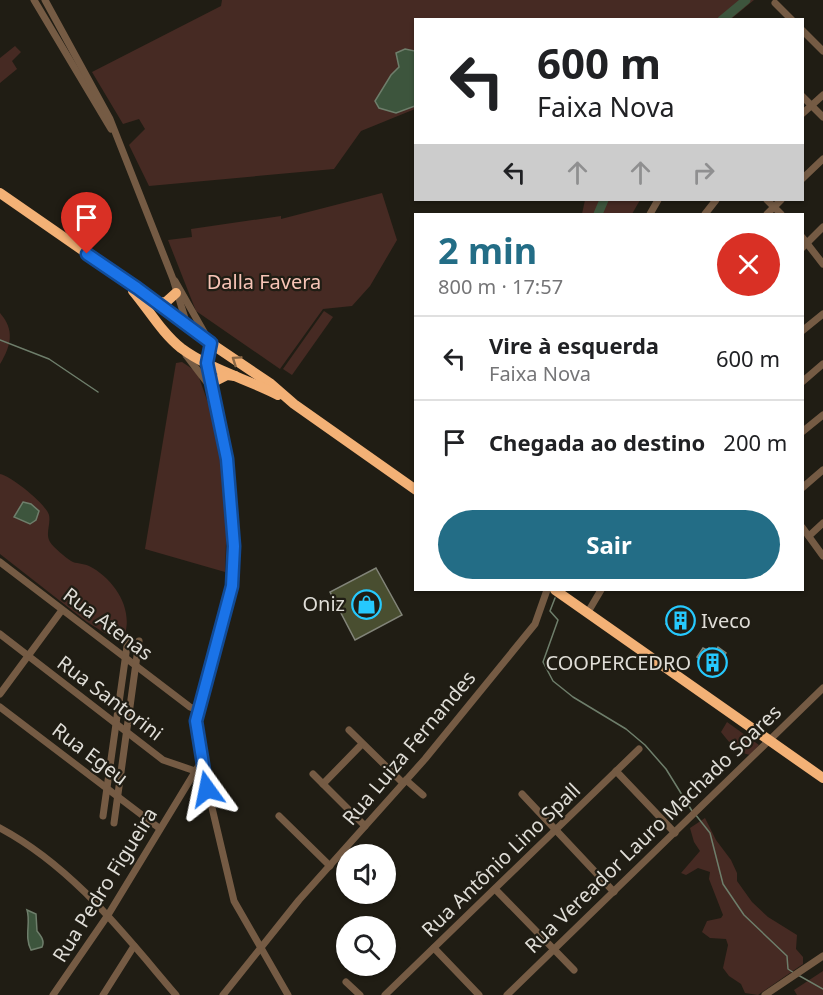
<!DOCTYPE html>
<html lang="pt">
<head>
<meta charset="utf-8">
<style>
	:root { --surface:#fff; --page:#f2f2f2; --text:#202124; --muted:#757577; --line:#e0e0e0; --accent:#236d86 }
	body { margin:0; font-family:"Noto Sans",sans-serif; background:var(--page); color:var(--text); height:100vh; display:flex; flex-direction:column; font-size:22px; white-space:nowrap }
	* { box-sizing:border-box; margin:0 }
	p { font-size:20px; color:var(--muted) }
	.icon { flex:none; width:33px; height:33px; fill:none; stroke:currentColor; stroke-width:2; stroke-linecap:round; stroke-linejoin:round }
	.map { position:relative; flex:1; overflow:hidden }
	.details { position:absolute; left:414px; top:213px; width:390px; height:378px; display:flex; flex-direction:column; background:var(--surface); border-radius:0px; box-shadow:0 2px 4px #0004 }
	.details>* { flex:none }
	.guide { position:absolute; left:414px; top:18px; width:390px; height:183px; border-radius:0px; box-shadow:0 2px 4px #0004; background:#fff; color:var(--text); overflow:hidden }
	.buttons { position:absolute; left:336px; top:844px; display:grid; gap:12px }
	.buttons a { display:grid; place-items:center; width:60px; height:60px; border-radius:50%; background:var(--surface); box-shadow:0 2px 4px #0004; font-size:30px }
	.pin { position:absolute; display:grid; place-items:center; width:51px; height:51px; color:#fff; margin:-62px -26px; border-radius:50% 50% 50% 0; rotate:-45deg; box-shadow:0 0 6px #0007 }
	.pin .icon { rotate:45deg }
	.me { position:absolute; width:66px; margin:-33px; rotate:348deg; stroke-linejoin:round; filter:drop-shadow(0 0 4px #0008) }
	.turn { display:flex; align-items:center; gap:21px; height:126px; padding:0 24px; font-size:27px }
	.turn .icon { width:78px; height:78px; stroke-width:2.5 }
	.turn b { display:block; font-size:42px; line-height:51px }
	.lanes { display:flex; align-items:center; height:57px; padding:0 24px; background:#0003; justify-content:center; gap:30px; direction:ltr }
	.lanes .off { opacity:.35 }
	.round { display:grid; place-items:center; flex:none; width:63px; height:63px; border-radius:32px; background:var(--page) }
	.summary { display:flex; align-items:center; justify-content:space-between; height:102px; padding:0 24px }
	h1 { font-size:36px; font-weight:700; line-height:45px; color:var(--accent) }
	.action { display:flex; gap:12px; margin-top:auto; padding:12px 24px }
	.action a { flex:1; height:69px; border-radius:36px; background:var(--accent); color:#fff; font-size:24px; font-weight:700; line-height:69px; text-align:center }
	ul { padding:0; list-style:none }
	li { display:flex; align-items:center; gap:18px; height:84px; padding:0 24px; border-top:2px solid var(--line) }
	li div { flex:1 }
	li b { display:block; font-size:22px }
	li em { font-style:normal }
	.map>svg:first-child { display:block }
	.green { fill:#462a23 }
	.water { fill:#3d553d; stroke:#6e7e6b; stroke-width:1.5 }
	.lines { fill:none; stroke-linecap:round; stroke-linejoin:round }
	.stream { stroke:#6e7e6b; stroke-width:1.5 }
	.river { stroke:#3d553d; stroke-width:9 }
	.building { fill:#494e30; stroke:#828479; stroke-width:1.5 }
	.minor { stroke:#755b44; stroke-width:7 }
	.highway { stroke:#f3b176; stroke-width:10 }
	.oneway { stroke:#8a6745 }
	.route-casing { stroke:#114b97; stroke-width:15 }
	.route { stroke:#1a73e8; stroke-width:10 }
	.labels { text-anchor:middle; stroke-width:4.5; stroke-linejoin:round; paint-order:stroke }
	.park-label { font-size:20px; fill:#f7c4b6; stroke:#201d14 }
	.poi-label { font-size:20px; fill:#dfddd7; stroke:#201d14; text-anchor:end }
	.street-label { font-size:20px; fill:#dfddd7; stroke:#201d14 }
</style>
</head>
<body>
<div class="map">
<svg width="823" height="995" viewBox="0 0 823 995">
	<rect width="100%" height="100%" fill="#201d14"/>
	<g class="green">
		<path d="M222,0H754L731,19L416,20L415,109L361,131L334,169L149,186L129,145L145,129L139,119L123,124L92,72L221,6Z"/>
		<path d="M15,46L21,52L12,61L17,69L0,83V58Z"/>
		<path d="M382,193L397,240L370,286L352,306L323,309L280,369L196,311L168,240L192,237L191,229L281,216V219Z"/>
		<path d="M585,200H640L632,214H582Z"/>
		<path d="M324,311L333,317L292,375L283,369Z"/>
		<path d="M0,313C15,330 11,346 0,364Z"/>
		<path d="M182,362L197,372L216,425L227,516L225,572L145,549L176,363Z"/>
		<path d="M0,474C11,476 46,504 49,515C51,524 45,534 50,542C54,548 65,557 71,561C76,564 83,563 89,566C113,578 133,607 125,634L118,638L111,637L87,622L0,554Z"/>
		<path d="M727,722L759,745L750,755C737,753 729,742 721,732Z"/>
		<path d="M705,818L716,840L731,860L737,873V881L752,902L768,917L797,935L796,949L803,957V964L758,995L745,993L741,984L729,976L723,968L728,945L726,939L710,938L702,932L707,921L721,918L723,915L709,879L710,872L698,868L686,875L681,873L700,851L694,842L690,828Z"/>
		<path d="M823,971V995H797L794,990Z"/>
	</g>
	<g class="water">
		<path d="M405,49L415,51V106L396,113L379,108L375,101L391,75L399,67L396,53Z"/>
		<path d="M23,502L31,504L39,511L36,520L30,524L14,517Z"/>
		<path d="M27,910L36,914L37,931C41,936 45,941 42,947L31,950C24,937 31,922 27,910Z"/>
	</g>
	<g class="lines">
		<g class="stream">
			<path d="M0,340L49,359L98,392"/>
			<path d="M555,598L550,611L558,620L543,662L553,681L573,697L626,729L645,745L666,769L692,811"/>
			<path d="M695,814L710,833L723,884L744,915L787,956L788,969L794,973"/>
			<path d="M798,975L823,989"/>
		</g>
		<g class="river">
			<path d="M722,20L746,0"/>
			<path d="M598,214L604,200"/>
		</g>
	</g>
	<g class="building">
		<path d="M376,568L402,615L355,640L330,592Z"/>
		<path d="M683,607L694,618L678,635L666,624Z"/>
		<path d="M718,647L726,653L715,669L697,657L703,648L707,650L709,648L715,652Z"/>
	</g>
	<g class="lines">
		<g class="minor">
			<path d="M34,0L111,129"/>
			<path d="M45,0L110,119L173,279L188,328"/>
			<path d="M775,3L792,20"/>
			<path d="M802,30L823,51"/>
			<path d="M802,96L823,117"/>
			<path d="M802,114L823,95"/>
			<path d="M802,179L823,159"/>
			<path d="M767,200L781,214"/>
			<path d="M650,214L658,200"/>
			<path d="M705,214L716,200"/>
			<path d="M767,214L781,200"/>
			<path d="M802,237L823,264"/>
			<path d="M802,248L823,227"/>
			<path d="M175,281L208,339"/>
			<path d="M802,331L823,314"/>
			<path d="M186,355L212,389"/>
			<path d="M208,363L227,459L234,546L232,586L198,710L197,735L205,778L234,901L288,995"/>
			<path d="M802,382L823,364"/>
			<path d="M802,432L823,415"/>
			<path d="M802,488L823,470"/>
			<path d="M802,527L823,556"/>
			<path d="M809,536L823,523"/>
			<path d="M0,562L190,707L198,710"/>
			<path d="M588,612L601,590"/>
			<path d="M0,634L163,760L198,772"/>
			<path d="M0,694L62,610"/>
			<path d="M0,707L159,828"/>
			<path d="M349,730L403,783"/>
			<path d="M616,771L675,833"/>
			<path d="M313,774L365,826"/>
			<path d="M406,780L423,795"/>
			<path d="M323,784L362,744"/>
			<path d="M522,794L614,892"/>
			<path d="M103,816L128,639"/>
			<path d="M279,816L330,866"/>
			<path d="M114,823L139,641"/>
			<path d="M0,828C73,867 123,933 176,995"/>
			<path d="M495,889L574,970"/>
			<path d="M434,948L479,995"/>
			<path d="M346,982L360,995"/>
			<path d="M53,995L108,915L201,762"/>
			<path d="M103,995L134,946"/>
			<path d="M223,995L299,900L425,759L535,624L547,590"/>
			<path d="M385,995L639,749"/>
			<path d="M507,995L823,688"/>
			<path d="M765,995L823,956"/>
		</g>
		<g class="highway">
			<path d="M0,193L137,288L188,328L271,384L294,404L416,490"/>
			<path d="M133,291C149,310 162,333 181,348C209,369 247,379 278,395"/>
			<path d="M156,303L166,302L176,293"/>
			<path d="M213,382L227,375L235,376"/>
			<path d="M555,590L823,778"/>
		</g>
	</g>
	<defs><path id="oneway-chevron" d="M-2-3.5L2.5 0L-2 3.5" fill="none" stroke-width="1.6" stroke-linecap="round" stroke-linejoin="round" transform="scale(1.5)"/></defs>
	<use class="oneway" href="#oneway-chevron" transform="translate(236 360) rotate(-146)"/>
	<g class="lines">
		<defs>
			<path id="route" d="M87,254L137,288L211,343L207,363L227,459L234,546L232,586L196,721L207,789"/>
		</defs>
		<use href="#route" class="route-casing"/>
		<use href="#route" class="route"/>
	</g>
	<defs>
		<symbol id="shop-ring" viewBox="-11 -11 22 22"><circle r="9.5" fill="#201d14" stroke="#26c9fe" stroke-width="1.5"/><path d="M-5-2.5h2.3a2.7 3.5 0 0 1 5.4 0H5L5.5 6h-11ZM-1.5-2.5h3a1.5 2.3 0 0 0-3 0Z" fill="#26c9fe"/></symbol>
		<symbol id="building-ring" viewBox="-11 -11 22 22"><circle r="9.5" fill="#201d14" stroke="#26c9fe" stroke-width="1.5"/><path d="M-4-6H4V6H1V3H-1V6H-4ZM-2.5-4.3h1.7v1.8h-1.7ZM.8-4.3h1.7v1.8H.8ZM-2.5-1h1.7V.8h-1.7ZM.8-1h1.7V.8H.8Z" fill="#26c9fe"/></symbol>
	</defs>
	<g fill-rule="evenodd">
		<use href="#shop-ring" x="350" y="588" width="33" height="33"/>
		<use href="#building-ring" x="664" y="604" width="33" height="33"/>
		<use href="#building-ring" x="696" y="646" width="33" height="33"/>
	</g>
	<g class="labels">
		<g class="park-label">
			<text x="264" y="289">Dalla Favera</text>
		</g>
		<g class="poi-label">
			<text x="345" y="611">Oniz</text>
			<text x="701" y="628" text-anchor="start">Iveco</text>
			<text x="691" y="670">COOPERCEDRO</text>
		</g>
		<g class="street-label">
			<text transform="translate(108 624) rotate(37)" y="7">Rua Atenas</text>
			<text transform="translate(110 698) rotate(37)" y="7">Rua Santorini</text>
			<text transform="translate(409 748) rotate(-50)" y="7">Rua Luiza Fernandes</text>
			<text transform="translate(90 754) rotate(37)" y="7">Rua Egeu</text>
			<text transform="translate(653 829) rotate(-44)" y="7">Rua Vereador Lauro Machado Soares</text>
			<text transform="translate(501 860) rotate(-44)" y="7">Rua Antônio Lino Spall</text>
			<text transform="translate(105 885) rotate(-58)" y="7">Rua Pedro Figueira</text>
		</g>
	</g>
</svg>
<div class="buttons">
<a><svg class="icon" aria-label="sound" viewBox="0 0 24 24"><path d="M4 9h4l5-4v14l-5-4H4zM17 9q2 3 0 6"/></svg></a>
<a><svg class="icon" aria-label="search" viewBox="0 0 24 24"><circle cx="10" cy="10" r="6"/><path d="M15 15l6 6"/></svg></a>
</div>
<div class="pin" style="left:87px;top:254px;background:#d93025"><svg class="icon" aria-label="arrive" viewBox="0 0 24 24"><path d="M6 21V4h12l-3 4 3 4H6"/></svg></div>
<svg class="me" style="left:207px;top:789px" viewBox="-20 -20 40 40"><path d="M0-17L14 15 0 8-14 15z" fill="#1a73e8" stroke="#fff" stroke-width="4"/></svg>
<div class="guide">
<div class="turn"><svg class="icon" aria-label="left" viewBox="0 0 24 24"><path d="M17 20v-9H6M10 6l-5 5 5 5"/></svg><div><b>600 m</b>Faixa Nova</div></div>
<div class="lanes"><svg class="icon" aria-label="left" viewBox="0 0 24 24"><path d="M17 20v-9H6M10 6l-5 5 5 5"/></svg><svg class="icon off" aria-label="ahead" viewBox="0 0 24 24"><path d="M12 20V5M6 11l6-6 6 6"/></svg><svg class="icon off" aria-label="ahead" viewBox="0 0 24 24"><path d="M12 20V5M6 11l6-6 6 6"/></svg><svg class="icon off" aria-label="right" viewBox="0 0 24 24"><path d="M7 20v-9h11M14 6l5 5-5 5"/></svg></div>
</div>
<section class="details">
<div class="summary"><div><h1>2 min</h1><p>800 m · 17:57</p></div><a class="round" style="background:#d93025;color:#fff"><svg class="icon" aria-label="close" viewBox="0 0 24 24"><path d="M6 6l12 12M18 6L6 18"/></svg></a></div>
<ul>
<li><svg class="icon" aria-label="left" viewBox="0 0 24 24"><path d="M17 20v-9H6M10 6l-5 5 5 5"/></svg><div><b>Vire à esquerda</b><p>Faixa Nova</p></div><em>600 m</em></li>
<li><svg class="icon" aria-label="arrive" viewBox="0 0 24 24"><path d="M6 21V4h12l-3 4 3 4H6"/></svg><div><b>Chegada ao destino</b></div><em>200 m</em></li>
</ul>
<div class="action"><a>Sair</a></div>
</section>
</div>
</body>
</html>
